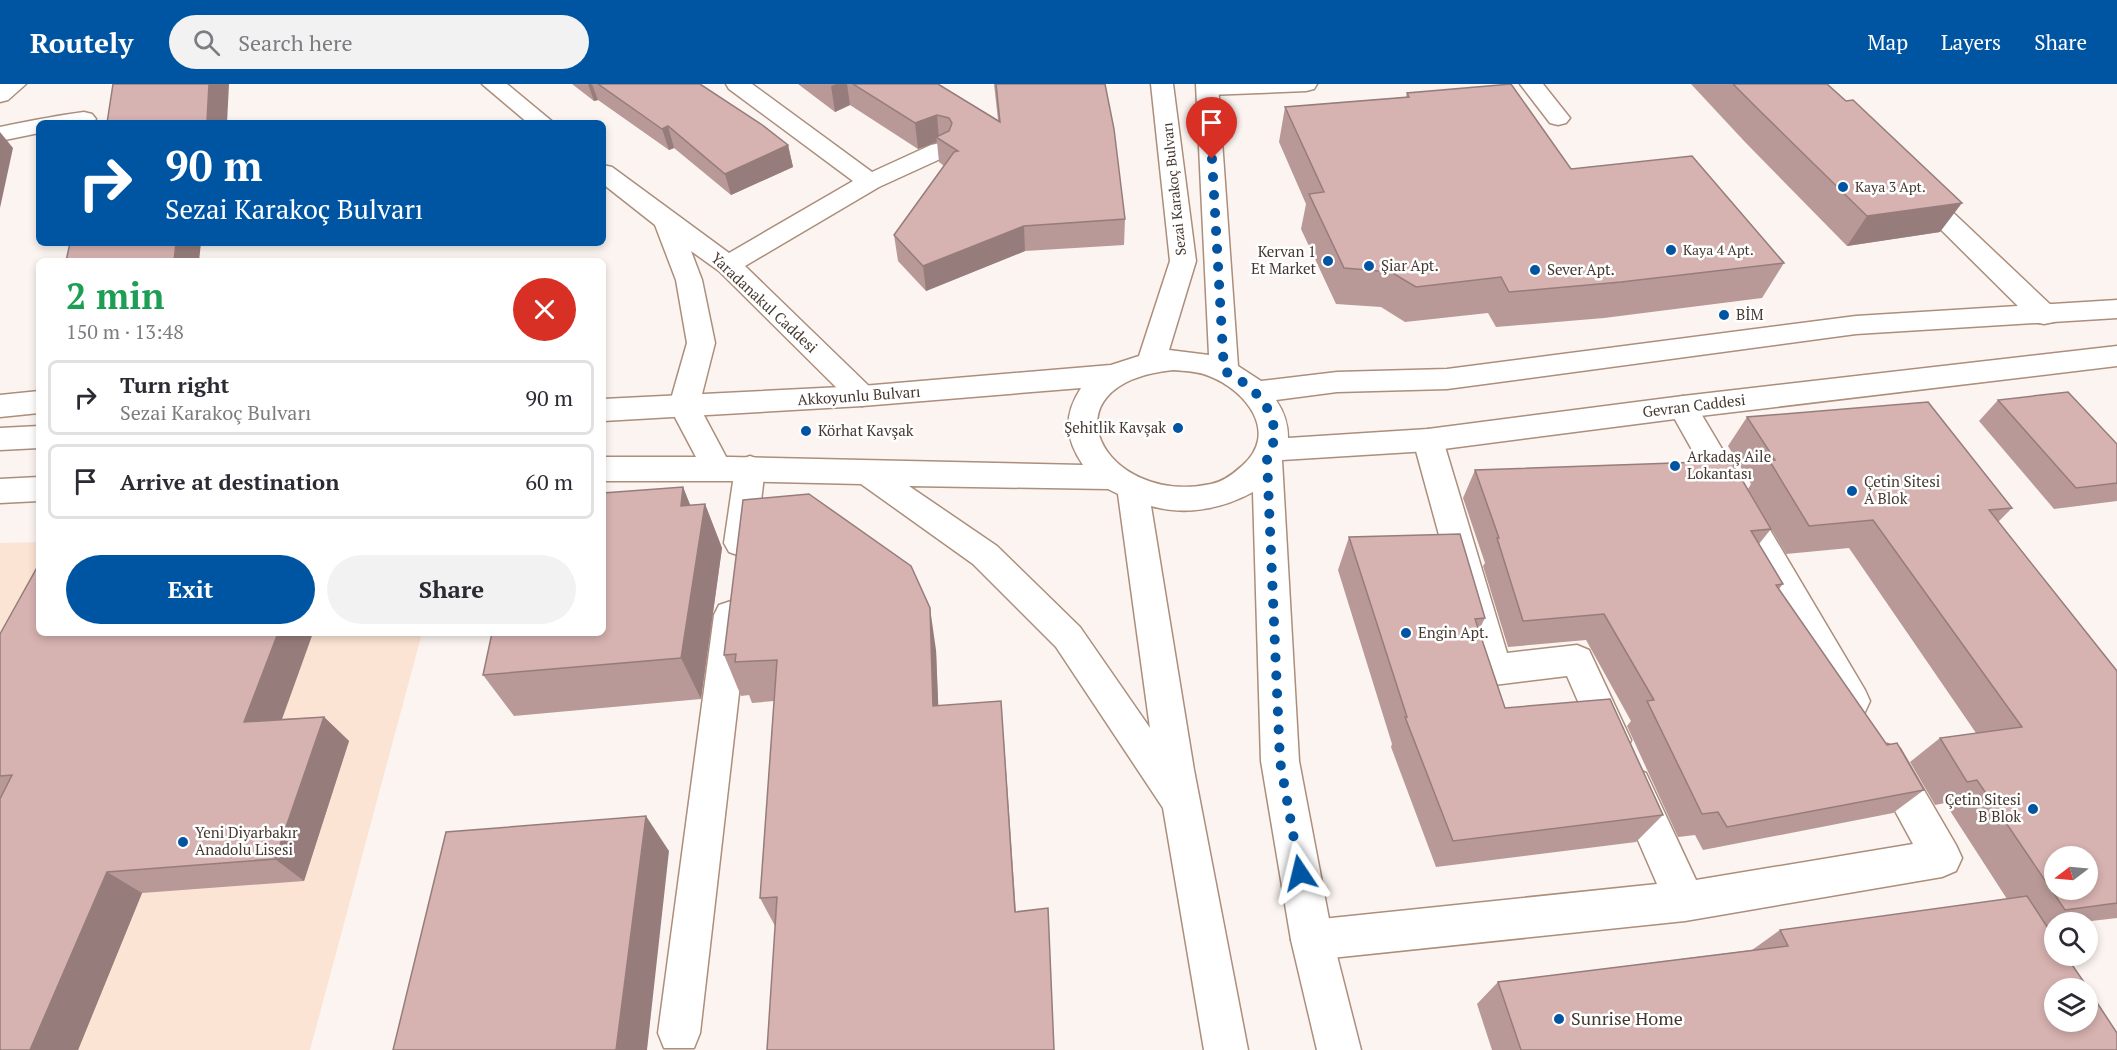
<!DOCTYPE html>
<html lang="en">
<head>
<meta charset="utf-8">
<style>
	:root { --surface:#fff; --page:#f2f2f3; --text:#2b2b33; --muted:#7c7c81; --line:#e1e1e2; --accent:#0055a3 }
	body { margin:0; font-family:"PT Serif",serif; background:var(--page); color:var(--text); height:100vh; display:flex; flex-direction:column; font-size:22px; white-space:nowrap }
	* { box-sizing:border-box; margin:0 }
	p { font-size:20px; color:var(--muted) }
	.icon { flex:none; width:33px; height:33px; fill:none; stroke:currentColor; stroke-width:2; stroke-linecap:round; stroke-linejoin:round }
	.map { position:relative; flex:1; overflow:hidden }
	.details { position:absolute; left:36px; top:174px; width:570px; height:378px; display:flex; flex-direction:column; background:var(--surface); border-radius:9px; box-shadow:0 3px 9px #0003 }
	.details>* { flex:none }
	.guide { position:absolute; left:36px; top:36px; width:570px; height:126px; border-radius:9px; box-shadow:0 3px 9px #0003; background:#0055a3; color:#fff; overflow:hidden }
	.needle { width:39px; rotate:254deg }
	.buttons { position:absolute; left:2044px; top:762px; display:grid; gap:12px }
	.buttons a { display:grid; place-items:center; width:54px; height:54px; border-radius:50%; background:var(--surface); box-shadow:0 3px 9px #0003; font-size:30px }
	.pin { position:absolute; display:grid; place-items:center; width:51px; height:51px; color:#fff; margin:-62px -26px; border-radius:50% 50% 50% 0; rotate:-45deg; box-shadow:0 0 6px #0007 }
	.pin .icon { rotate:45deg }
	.me { position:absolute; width:66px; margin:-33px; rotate:350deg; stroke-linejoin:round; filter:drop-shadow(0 0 4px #0008) }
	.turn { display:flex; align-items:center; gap:21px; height:126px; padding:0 30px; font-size:27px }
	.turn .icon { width:78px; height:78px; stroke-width:2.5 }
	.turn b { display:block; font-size:42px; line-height:51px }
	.round { display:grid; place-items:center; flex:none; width:63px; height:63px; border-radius:32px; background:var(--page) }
	.head { display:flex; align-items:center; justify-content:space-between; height:102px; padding:0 30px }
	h1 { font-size:36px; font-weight:800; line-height:45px; color:#1e9e55 }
	.button { display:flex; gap:12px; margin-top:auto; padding:12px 30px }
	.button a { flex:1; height:69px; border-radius:36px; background:var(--accent); color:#fff; font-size:24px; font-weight:800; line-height:69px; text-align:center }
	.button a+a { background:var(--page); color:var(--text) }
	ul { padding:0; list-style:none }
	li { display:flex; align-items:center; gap:18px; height:75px; margin:0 12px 9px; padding:0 18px; border:3px solid var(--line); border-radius:9px }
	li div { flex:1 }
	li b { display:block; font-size:22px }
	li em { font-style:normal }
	header { display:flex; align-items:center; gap:36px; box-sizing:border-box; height:84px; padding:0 30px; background:var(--accent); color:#fff }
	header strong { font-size:28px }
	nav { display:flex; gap:33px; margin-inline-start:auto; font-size:21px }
	.search { width:420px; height:54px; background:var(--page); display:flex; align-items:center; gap:15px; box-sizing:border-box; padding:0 21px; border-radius:33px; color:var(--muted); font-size:22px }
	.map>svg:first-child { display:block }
	.built { fill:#fce4d4 }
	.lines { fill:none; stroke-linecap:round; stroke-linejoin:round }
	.minor-casing { stroke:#ac8e7b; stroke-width:3 }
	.major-casing { stroke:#ac8e7b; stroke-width:3 }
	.minor { fill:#fff; fill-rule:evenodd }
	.major { fill:#fff; fill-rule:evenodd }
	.wall { fill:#b89997 }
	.shaded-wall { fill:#967d7b }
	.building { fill:#d6b2b0; stroke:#967d7b; stroke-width:1.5; fill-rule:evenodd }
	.route { stroke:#0055a3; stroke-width:10; stroke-dasharray:0 18 }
	.poi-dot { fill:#0055a3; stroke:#fff; stroke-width:2 }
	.labels { text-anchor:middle; stroke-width:5; stroke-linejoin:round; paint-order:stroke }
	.far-poi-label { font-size:14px; fill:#453830; stroke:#fff; text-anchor:start }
	.far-street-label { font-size:14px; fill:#453830; stroke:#fff }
	.poi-label { font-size:15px; fill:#453830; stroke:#fff; text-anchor:start }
	.street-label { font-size:15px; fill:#453830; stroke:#fff }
	.near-poi-label { font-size:18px; fill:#453830; stroke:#fff; text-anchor:start }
</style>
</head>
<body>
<header>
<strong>Routely</strong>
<div class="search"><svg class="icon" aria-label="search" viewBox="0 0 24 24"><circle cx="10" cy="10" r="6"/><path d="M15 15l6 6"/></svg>Search here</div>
<nav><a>Map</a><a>Layers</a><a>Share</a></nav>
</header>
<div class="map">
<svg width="2117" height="966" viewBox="0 0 2117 966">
	<rect width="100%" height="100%" fill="#fbf4f0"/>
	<path class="built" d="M39,458V549H422L310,966H0V459Z"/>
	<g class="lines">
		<defs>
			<g id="minor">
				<path d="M0,0H26L8,16L0,18Z"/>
				<path d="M482,0H507L554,39H528Z"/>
				<path d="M726,0H752L872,88L931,61L940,59L949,61L952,66L949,71L879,103L745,182L872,305L877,312L872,319L862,322L852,319L719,187L691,167L702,196L715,259L699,322L732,384L728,392L717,396L706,392L669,322L687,259L676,196L655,141L603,100V81L612,83L729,169L853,97L729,5Z"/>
				<path d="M1199,0H1317L1314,5L1306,7L1208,11L1200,9L1197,4Z"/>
				<path d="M1520,0H1543L1570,34L1566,39L1558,41L1550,39Z"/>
				<path d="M84,28L92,30L96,35L93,39H39V49L0,57V43C29,37 54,32 84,28Z"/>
				<path d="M1916,99L1925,102L2054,224L2058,231L2054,238L2044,240L2034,238L1907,112L1904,107L1907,102Z"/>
				<path d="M39,307V329L0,333V311Z"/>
				<path d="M1683,312L1693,316L1865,606L1870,617L1865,628L1852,633L1839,628L1668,323L1673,316Z"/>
				<path d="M1428,345L1439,348L1443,356L1507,569L1577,561L1589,566L1631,656L1626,668L1613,672L1600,668L1567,592L1494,601L1482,597L1476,586L1413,356L1417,348Z"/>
				<path d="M750,372L761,376L765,384L756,459L751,468L740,472L729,468L724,459L735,384L739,376Z"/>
				<path d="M731,517L743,521L748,531L700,949L694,964H664L658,949L714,531L719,521Z"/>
				<path d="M1887,660L1900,665L1956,761L1962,774L1956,787L1942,793L1685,837L1312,876L1298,870L1291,856L1298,842L1312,836L1657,800L1614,701L1620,689L1633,684L1646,689L1696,796L1913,760L1868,677L1874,665Z"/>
			</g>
			<g id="major">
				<path d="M1151,0H1173L1196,177L1169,266L1209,271L1196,0H1218L1238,282L1261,297L1337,288L1447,285L1856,232L2117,216V234L1856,250L1447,305L1337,308L1276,316C1284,328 1288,339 1288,354L1428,345L1683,312L2117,262V282L1683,334L1428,367L1282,376L1299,677L1333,856L1361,966H1317L1291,856L1261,677L1253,408C1222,425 1185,432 1151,422L1194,686L1248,966H1204L1163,724L1056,563L973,480L861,400L730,397H603V373H730L1083,381C1065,354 1063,332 1081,304L862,322L603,337V315L862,302L1111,281L1139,272L1170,177ZM1173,286C1185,287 1197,287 1209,292C1246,306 1280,349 1242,382C1233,390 1223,398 1211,400C1104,423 1038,300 1173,286ZM909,402L1108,405L1118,410L1150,644L1080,543L997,462Z"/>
				<path d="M39,342V364L0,366V344Z"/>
				<path d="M39,393V417L0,419V395Z"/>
			</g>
		</defs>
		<use href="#minor" class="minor-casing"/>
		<use href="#major" class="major-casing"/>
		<use href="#minor" class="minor"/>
		<use href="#major" class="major"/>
	</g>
	<g class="wall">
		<path d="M572,0H700L788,61L793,83L731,111L674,64L669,66L598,16L594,17Z"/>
		<path d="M798,0H938L998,36L994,0H1105L1125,135L1124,161L1025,167L926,207L898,177L894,151L944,82L939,78L937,58L918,65L850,21L835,28Z"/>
		<path d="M1691,0H1827L1940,148L1847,162L1745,58Z"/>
		<path d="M1407,9L1571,85L1784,179L1762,214L1604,234L1496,243L1488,229L1405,238L1381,223L1336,220L1301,145L1306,120L1279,58L1285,23L1406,13Z"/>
		<path d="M1998,316L2117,360V417L2054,425L1979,337Z"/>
		<path d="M1747,333L2012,424L1998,438L2117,587V834L2083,838H2055V843L2048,844L2117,966H1492L1477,920L1498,898L1752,866L1780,846L2007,815L1945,719L1935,721L1910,678L1940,654L1976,649L1849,464L1786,470L1748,405L1751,400L1728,362Z"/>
		<path d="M1475,386L1771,445L1759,460L1783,500L1779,505L1887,661L1924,706L1893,729L1703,766L1695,751L1678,753L1627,642L1631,637L1586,556L1508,563L1483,482L1485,479L1463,414Z"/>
		<path d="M683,403L690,421L705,420L722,464L701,615L514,632L483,591Z"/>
		<path d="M743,416L936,566L938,622L1004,657L1016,828L1054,966L775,842L760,814L774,617L752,619L749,611L741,612L724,571Z"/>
		<path d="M1349,453L1485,534L1479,546L1505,624L1663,731L1636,758L1436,783L1391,663L1392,660L1338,486Z"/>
		<path d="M0,550L282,635L324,633L349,657L304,797L142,809L78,966H0Z"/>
	</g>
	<g class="shaded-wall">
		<path d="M209,0H229L227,39H198Z"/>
		<path d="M588,0H592L598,16L594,17Z"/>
		<path d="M836,0H847L850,21L835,28L831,2Z"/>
		<path d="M937,31L939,55L936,53L937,58L918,65L915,39Z"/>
		<path d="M668,42L674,64L669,66L662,45Z"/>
		<path d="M0,48L13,64L0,124Z"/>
		<path d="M788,61L793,83L731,111L725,90Z"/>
		<path d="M1962,119L1940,148L1847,162L1867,132Z"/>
		<path d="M1024,142L1025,167L926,207L923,182Z"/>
		<path d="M176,159H201L199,177H174Z"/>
		<path d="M683,403L701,448L705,420L722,464L701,615L681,574V422Z"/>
		<path d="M930,524L936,566L940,662L933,622Z"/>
		<path d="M278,549H313L272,663L244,638Z"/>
		<path d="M324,633L349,657L304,797L275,775Z"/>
		<path d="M646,732L669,767L647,966H616Z"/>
		<path d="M107,788L142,809L78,966H30Z"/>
	</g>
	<g class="building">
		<path d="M113,0H209L207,37L198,39H107Z"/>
		<path d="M598,0H700L761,40L788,61L725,90L668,42L662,45Z"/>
		<path d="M853,0H938L1000,38L996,0H1105L1114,45L1125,135L1024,142L923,182L894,151L954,68L958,67L936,53L949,47L952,39L949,34L937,31L915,39Z"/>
		<path d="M1511,0L1571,85L1692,72L1784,179L1621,198L1509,208L1501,193L1416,203L1391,188L1344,184L1309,110L1324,108L1285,23L1409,13L1407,9Z"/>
		<path d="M1733,0H1827L1846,17L1853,16L1962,119L1867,132L1761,28Z"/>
		<path d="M70,159H176L174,177H88V176L82,177H66Z"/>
		<path d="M2068,308L2117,360V399L2076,404L1998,316Z"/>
		<path d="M1928,318L2012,424L1989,426L2117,587V819L2065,826L1977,696L1967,698L1940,654L2022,643L1873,436L1809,442L1769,376H1775L1747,333ZM2055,772H2088V806H2055Z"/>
		<path d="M1731,377L1771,445L1751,447L1783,500L1776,501L1887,661L1897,659L1924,706L1727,743L1718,728L1702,730L1647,617L1654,616L1604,530L1523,537L1497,454H1499L1475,386Z"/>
		<path d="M683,403L681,422L705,420L681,574L483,591L492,549H603V409Z"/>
		<path d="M809,410L911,482L930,524L933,622L1001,617L1015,828L1048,824L1054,966H767L777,813L760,814L777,576L735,578L736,570L724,571L743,416Z"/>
		<path d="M1460,450L1485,534L1475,535L1505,624L1610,615L1663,731L1453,757L1405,633H1407L1349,453Z"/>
		<path d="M39,480V549H278L244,638L324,633L275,775L107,788L30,966H0V715L12,691L0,692V550Z"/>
		<path d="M646,732L616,966H393L446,748Z"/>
		<path d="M2027,812L2055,855V872H2066L2088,904H2055V938H2088V905L2117,949V966H1521L1498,898L1788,862L1780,846Z"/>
	</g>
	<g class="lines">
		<path class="route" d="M1212,75L1224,287C1249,299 1276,322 1274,353C1274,360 1269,369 1267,376L1280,677L1300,789"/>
	</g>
	<g class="poi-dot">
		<circle cx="1843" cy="103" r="6"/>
		<circle cx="1671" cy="166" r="6"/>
		<circle cx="1328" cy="177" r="6"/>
		<circle cx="1369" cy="182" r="6"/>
		<circle cx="1535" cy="186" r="6"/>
		<circle cx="1724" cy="231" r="6"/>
		<circle cx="1178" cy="344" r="6"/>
		<circle cx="806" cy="347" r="6"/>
		<circle cx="1675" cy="382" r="6"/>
		<circle cx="1852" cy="407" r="6"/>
		<circle cx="1406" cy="549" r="6"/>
		<circle cx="2033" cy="725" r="6"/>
		<circle cx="183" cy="758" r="6"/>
		<circle cx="1559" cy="935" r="6"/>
	</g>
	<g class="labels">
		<g class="far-poi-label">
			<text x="1855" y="108">Kaya 3 Apt.</text>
			<text x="1683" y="171">Kaya 4 Apt.</text>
		</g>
		<g class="far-street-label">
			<text transform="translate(1174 105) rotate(-96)" y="5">Sezai Karakoç Bulvarı</text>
		</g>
		<g class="poi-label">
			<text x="1316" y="173" text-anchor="end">Kervan 1<tspan x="1316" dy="17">Et Market</tspan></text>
			<text x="1381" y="187">Şiar Apt.</text>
			<text x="1547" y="191">Sever Apt.</text>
			<text x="1736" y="236">BİM</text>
			<text x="1166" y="349" text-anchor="end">Şehitlik Kavşak</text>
			<text x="818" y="352">Körhat Kavşak</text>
			<text x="1687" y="378">Arkadaş Aile<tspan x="1687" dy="17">Lokantası</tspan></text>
			<text x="1864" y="403">Çetin Sitesi<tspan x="1864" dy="17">A Blok</tspan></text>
			<text x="1418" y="554">Engin Apt.</text>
			<text x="2021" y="721" text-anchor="end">Çetin Sitesi<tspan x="2021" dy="17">B Blok</tspan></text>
			<text x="195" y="754">Yeni Diyarbakır<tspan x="195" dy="17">Anadolu Lisesi</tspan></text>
		</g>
		<g class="street-label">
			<text transform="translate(764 219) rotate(43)" y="5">Yaradanakul Caddesi</text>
			<text transform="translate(859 312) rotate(-4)" y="5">Akkoyunlu Bulvarı</text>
			<text transform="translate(1694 322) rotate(-7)" y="5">Gevran Caddesi</text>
		</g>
		<g class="near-poi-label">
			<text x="1571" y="941">Sunrise Home</text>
		</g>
	</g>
</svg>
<div class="buttons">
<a><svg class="needle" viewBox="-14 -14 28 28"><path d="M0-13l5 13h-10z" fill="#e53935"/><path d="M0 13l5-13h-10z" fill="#7c7c81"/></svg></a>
<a><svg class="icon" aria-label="search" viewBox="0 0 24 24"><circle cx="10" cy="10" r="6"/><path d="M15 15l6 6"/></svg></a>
<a><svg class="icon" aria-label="layers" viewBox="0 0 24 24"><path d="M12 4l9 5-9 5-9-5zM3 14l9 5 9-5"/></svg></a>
</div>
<div class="pin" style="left:1212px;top:75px;background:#d93025"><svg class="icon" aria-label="arrive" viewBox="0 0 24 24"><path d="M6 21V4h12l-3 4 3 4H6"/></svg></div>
<svg class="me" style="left:1300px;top:789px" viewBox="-20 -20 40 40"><path d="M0-17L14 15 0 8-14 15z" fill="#0055a3" stroke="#fff" stroke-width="4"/></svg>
<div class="guide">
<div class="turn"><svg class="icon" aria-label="right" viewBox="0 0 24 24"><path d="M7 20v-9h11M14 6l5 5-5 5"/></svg><div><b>90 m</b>Sezai Karakoç Bulvarı</div></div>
</div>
<section class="details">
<div class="head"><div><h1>2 min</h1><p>150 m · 13:48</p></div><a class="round" style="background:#d93025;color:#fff"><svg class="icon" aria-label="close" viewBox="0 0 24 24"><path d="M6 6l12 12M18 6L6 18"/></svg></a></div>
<ul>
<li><svg class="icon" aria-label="right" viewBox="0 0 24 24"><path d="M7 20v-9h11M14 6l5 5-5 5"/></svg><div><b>Turn right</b><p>Sezai Karakoç Bulvarı</p></div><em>90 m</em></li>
<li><svg class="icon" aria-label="arrive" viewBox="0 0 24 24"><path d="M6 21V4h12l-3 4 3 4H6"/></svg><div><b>Arrive at destination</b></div><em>60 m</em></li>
</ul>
<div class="button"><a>Exit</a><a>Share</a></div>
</section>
</div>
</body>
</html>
